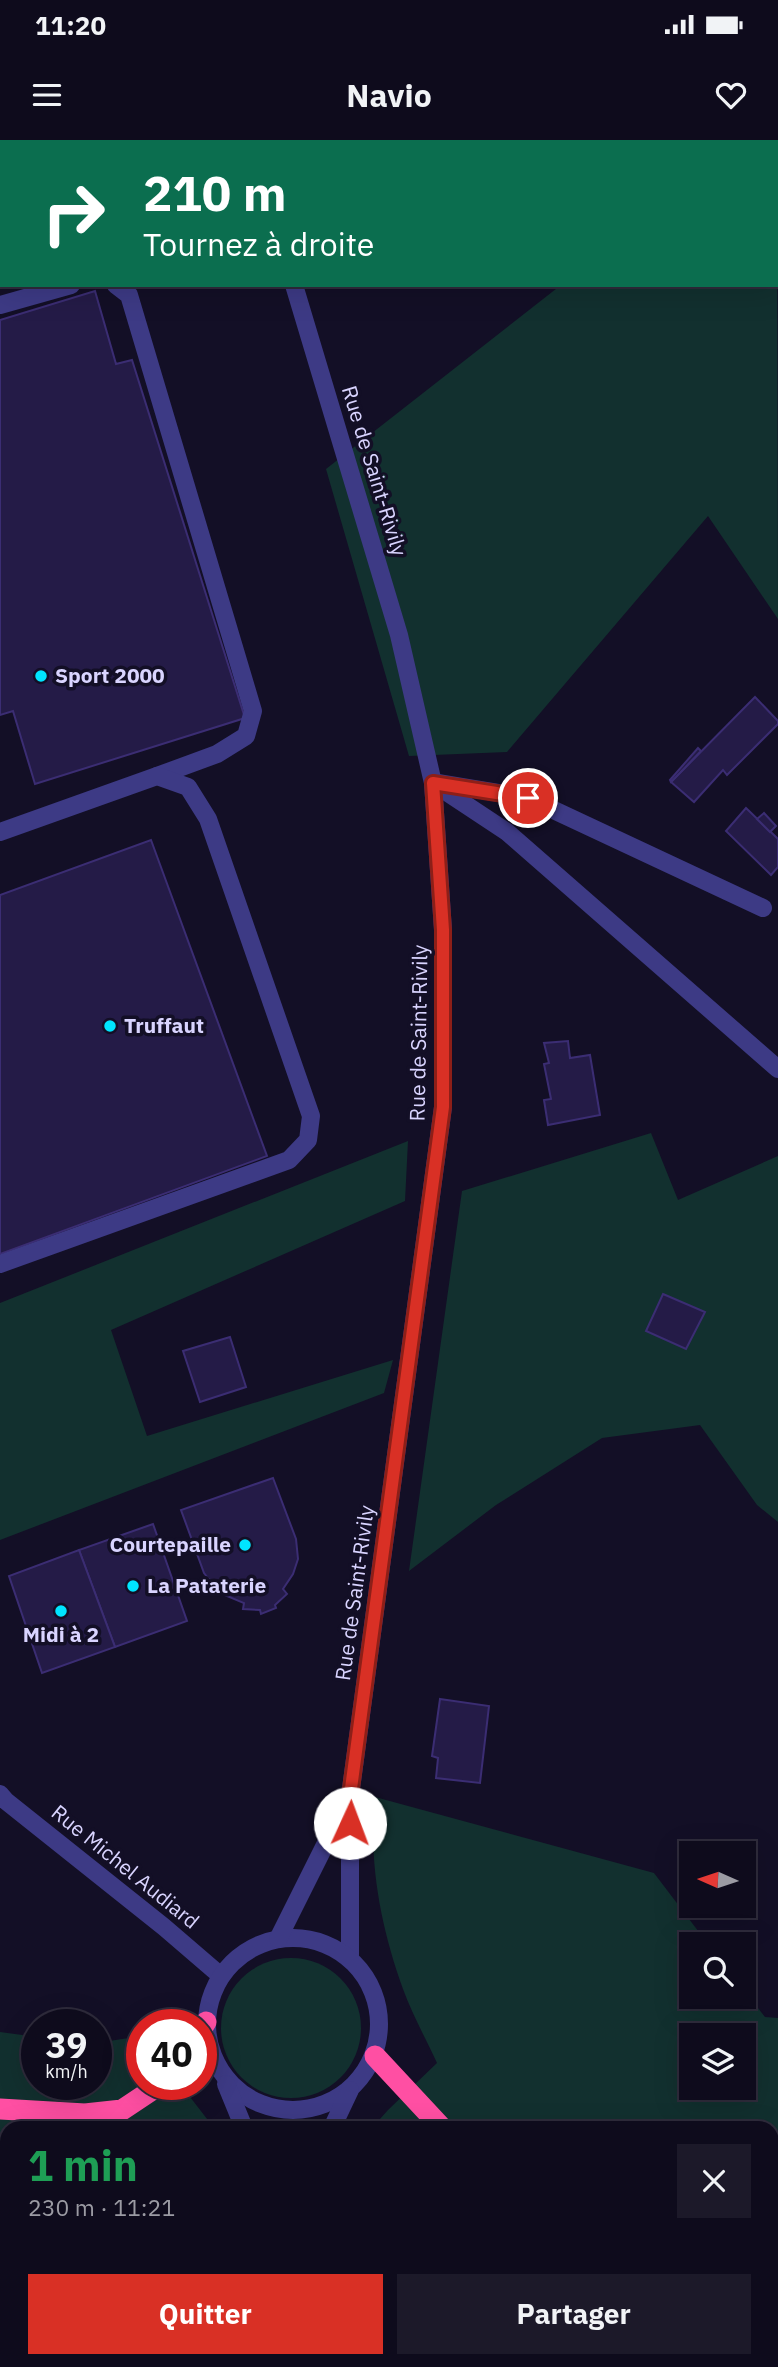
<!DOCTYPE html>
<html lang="fr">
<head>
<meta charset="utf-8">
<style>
	:root { --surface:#0e0b1c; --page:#1c1929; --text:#f1f3f6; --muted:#9b9ba3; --line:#2e2b3b; --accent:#d93025 }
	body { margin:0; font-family:"IBM Plex Sans",sans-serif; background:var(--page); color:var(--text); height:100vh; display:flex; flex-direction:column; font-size:26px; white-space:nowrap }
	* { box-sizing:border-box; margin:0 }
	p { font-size:23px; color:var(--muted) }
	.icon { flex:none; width:38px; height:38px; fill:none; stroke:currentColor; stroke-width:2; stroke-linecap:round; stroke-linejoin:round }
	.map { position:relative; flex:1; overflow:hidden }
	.details { position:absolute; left:0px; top:1981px; width:779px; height:247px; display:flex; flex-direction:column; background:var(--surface); border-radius:21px 21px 0 0; box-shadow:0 7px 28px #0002,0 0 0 2px var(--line) }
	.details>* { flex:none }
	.banner { position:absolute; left:0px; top:0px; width:779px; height:147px; box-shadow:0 7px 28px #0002,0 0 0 2px var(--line); background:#0b6e4f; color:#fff; overflow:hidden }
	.needle { width:46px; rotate:273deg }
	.controls { position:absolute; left:679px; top:1701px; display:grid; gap:14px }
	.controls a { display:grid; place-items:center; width:77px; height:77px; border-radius:0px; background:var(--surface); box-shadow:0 7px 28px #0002,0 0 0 2px var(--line); font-size:35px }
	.speed { position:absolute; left:21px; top:1869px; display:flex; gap:14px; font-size:35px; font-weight:700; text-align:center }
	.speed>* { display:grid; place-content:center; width:91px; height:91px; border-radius:50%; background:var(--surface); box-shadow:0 7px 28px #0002,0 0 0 2px var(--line); line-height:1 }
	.speed small { font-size:18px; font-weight:400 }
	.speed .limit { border:10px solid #d22; background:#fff; color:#111 }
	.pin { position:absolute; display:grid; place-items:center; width:60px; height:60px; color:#fff; margin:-30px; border:4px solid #fff; border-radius:50%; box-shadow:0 2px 7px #0007 }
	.me { position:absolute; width:77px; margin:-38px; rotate:2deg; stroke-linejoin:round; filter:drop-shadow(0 0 5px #0008) }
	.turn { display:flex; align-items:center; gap:24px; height:147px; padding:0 28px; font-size:32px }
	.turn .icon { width:91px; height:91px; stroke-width:2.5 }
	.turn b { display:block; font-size:49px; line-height:60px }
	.round { display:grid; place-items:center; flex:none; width:74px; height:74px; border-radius:0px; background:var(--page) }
	.summary { display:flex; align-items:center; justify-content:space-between; height:119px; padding:0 28px }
	h1 { font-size:42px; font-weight:800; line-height:52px; color:#1e9e55 }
	.action { display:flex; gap:14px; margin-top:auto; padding:14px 28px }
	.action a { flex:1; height:80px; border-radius:0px; background:var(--accent); color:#fff; font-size:28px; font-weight:800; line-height:80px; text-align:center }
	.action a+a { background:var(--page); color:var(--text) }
	.status { display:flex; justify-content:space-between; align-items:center; height:49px; padding:0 35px; background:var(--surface); direction:ltr }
	.status svg { height:19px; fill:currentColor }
	header { display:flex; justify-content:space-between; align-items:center; height:91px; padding:0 28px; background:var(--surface); font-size:32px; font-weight:800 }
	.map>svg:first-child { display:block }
	.green { fill:#12302f; fill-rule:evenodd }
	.building { fill:#241b47; stroke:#3b2d73; stroke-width:2 }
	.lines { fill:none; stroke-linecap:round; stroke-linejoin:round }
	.minor { stroke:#3d3a85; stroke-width:18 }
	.highway { stroke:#ff4fa3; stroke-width:21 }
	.route-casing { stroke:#8d1f18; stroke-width:18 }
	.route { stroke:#d93025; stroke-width:12 }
	.poi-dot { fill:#00e5ff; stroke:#130f26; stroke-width:2.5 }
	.labels { text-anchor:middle; stroke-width:7; stroke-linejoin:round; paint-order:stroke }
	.street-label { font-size:21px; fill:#d9d4ff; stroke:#130f26 }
	.poi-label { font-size:21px; font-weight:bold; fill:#d9d4ff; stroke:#130f26; text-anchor:start }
</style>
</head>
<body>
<div class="status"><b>11:20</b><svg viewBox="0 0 49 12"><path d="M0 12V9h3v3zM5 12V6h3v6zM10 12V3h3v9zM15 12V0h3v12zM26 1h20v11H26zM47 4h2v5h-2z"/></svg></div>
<header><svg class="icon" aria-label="menu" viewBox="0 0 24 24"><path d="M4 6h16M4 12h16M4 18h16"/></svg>Navio<svg class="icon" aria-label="heart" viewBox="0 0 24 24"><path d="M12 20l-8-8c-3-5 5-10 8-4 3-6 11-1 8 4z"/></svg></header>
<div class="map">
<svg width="778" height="2227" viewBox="0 0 778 2227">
	<rect width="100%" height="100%" fill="#130f26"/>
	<g class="green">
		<path d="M777,5L778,479L708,376L507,612L409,616L326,329L561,145H777Z"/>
		<path d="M651,993L678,1060L778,1016V1382L757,1365L700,1285L602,1298L496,1365L409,1431L462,1051Z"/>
		<path d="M408,1001L405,1061L111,1190L147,1296L393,1220L384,1253L0,1400V1163Z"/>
		<path d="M375,1657L654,1733L708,1804H691V1857H744V1850L765,1877L778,1878V2227H593L571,2221H772V1988H372L388,1970L437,1923C426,1899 412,1874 403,1849C381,1788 368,1722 375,1657ZM691,1895H744V1948H691Z"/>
		<circle cx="291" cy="1888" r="70"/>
		<path d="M0,1892L37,1897V1944H96V1903L142,1896V1944H180L214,1988H7V2076L0,2075Z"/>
	</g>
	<g class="building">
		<path d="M95,151L116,224L132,220L245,578L35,644L13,571L0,575V180Z"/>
		<path d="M755,557L778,581V584L727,635L723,630L694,662L671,642Z"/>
		<path d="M698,608L701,611L671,642L670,640Z"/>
		<path d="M746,668L778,699V727L771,735L726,691Z"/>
		<path d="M764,673L776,686L770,692L757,679Z"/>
		<path d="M151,700L267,1016L0,1114V755Z"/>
		<path d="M568,901L570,918L590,915L600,975L548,985L544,960L551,959L544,924L549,923L544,903Z"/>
		<path d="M663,1154L705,1172L686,1209L646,1191Z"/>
		<path d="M230,1197L246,1247L200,1262L183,1211Z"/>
		<path d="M273,1338L296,1399L298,1419L293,1434L283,1449L287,1454L275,1465L276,1468L261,1474L260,1470L243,1469L244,1463L222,1454L212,1443L204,1433L181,1370Z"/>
		<path d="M153,1384L187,1481L115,1507L79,1410Z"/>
		<path d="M79,1410L115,1507L42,1533L9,1436Z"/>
		<path d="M440,1559L489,1566L480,1643L436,1638L438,1618L432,1616Z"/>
	</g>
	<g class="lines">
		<g class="minor">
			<path d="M251,0V2"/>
			<path d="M116,145L129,155L253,571L246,596L217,614L157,636"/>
			<path d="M294,145L399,495L433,643L443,790V967L350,1656V1819"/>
			<path d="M0,165L71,145"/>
			<path d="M433,643L507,692L778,929"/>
			<path d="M439,643L528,658L763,768"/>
			<path d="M0,692L157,636L188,647L208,679L311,976L308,1000L289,1020L0,1124"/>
			<path d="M0,1654L6,1661L164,1787L221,1836"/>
			<circle cx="293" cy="1884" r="86"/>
			<path d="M278,1799L348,1659"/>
			<path d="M226,1944L244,1988"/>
			<path d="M332,1988L350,1950"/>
		</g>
		<g class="highway">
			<path d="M201,1890L206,1882"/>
			<path d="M375,1916L442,1988"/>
			<path d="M0,1969L85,1974L122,1970L161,1944"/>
			<path d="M0,2103L7,2105"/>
			<path d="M0,2157L7,2159"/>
			<path d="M772,2218L778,2220"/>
			<path d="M235,2221L258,2227"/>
			<path d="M455,2221L479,2227"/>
		</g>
	</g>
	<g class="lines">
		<defs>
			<path id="route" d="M350,1683V1656L443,967V790L433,643L528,658"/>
		</defs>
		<use href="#route" class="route-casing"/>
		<use href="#route" class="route"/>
	</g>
	<g class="poi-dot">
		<circle cx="41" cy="536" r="7"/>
		<circle cx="110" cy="886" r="7"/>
		<circle cx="245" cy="1405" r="7"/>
		<circle cx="133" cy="1446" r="7"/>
		<circle cx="61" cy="1471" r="7"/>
	</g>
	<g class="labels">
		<g class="street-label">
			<text transform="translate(374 331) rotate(73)" y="7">Rue de Saint-Rivily</text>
			<text transform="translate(419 893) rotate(-89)" y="7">Rue de Saint-Rivily</text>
			<text transform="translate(355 1453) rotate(-82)" y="7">Rue de Saint-Rivily</text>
			<text transform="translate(125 1727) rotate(39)" y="7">Rue Michel Audiard</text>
		</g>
		<g class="poi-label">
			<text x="55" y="543">Sport 2000</text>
			<text x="124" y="893">Truffaut</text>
			<text x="231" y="1412" text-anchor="end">Courtepaille</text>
			<text x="147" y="1453">La Pataterie</text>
			<text x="61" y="1502" text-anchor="middle">Midi à 2</text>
		</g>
	</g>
</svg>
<div class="controls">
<a><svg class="needle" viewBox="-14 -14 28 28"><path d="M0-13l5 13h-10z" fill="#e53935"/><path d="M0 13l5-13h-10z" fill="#9b9ba3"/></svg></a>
<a><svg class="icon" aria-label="search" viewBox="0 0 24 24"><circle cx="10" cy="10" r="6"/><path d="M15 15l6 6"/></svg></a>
<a><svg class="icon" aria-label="layers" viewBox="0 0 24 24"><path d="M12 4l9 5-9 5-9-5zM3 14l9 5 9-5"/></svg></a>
</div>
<div class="speed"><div>39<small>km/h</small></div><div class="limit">40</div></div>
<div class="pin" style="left:528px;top:658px;background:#d93025"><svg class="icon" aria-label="arrive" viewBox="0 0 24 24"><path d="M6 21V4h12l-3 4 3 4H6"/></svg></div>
<svg class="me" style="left:350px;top:1683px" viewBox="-20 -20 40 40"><circle r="19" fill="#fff"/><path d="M0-13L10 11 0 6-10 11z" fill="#d93025"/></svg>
<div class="banner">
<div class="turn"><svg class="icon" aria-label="right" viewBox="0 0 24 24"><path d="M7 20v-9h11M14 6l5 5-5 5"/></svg><div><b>210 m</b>Tournez à droite</div></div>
</div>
<section class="details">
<div class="summary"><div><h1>1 min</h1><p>230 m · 11:21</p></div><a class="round"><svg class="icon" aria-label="close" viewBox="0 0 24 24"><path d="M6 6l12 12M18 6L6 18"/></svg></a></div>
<div class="action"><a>Quitter</a><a>Partager</a></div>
</section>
</div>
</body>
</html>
